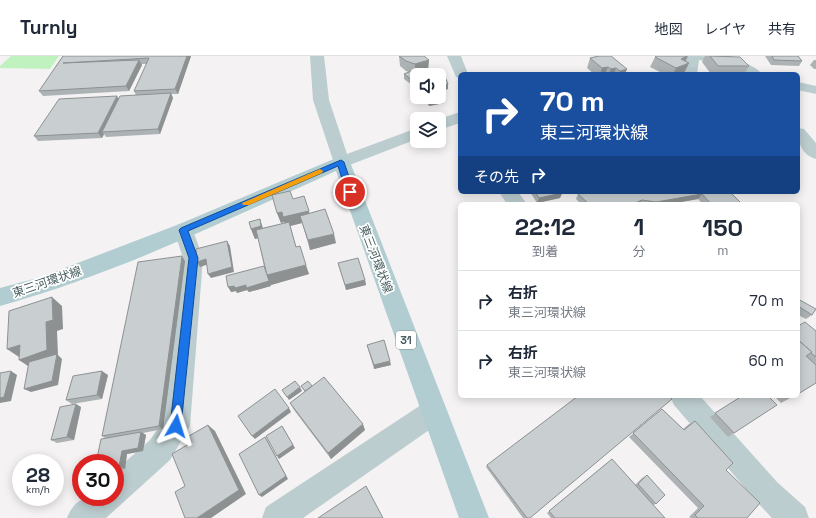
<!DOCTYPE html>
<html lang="ja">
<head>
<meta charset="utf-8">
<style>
	:root { --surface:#fff; --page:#f2f2f3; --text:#1f2937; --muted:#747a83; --line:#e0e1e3 }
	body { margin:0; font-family:"Space Grotesk","Noto Sans JP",sans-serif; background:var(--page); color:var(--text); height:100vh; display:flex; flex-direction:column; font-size:15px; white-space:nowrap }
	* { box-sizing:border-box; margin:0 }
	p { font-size:13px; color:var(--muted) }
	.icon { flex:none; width:22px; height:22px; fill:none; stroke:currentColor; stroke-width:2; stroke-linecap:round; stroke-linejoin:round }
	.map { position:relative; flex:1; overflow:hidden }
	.details { position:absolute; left:458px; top:146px; width:342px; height:196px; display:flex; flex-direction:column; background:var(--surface); border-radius:6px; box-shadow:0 2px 10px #0003 }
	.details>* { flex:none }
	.guide { position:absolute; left:458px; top:16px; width:342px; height:122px; border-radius:6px; box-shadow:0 2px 10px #0003; background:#1a4fa0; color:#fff; overflow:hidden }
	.buttons { position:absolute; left:410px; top:12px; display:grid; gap:8px }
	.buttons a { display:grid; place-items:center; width:36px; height:36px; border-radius:6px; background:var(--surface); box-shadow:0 2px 10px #0003; font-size:20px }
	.speed { position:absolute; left:12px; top:398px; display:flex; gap:8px; font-size:20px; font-weight:700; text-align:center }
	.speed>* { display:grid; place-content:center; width:52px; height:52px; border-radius:50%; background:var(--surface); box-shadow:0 2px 10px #0003; line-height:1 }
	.speed small { font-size:10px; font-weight:400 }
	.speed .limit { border:6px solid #d22; background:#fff; color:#111 }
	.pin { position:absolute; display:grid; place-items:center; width:34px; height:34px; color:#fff; margin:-17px; border:2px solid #fff; border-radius:50%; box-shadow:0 1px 4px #0007 }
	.me { position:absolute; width:44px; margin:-22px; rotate:6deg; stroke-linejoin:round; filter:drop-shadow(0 0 3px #0008) }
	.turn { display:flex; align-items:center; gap:14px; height:84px; padding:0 16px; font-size:18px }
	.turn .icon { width:52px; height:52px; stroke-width:2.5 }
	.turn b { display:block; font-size:28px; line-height:34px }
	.then { display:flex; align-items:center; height:38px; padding:0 16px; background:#0003; gap:8px; font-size:15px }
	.eta { display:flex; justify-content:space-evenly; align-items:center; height:68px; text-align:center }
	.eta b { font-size:24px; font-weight:600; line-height:28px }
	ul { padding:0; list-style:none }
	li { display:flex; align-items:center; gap:12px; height:60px; padding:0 16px; border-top:1px solid var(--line) }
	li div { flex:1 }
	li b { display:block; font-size:15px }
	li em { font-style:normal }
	header { display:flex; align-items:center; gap:24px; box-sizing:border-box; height:56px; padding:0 20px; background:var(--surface); border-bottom:1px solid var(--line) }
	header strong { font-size:19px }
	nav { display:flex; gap:22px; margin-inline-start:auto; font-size:14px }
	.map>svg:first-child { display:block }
	.green { fill:#c0f2c0 }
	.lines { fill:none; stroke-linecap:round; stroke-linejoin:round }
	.minor { fill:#bccdcf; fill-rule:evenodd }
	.major { fill:#b1cdd1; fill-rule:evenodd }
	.wall { fill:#adb2b4 }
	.shaded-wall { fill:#8d9192 }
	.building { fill:#c9cfd1; stroke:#8d9192 }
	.route { fill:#1a73e8; stroke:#114b97 }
	.slow { fill:#f59e0b }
	.labels { text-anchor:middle; stroke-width:3.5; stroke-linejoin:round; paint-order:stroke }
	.shield { fill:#fff; stroke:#7f8e90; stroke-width:1 }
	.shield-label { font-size:11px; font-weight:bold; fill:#485e60 }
	.street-label { font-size:12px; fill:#485e60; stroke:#fff }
</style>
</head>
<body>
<header>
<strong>Turnly</strong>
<nav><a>地図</a><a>レイヤ</a><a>共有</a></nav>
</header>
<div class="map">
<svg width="816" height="462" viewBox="0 0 816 462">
	<rect width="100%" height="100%" fill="#f4f2f3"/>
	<path class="green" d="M11,0H59L50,13L0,12V10Z"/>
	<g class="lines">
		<g class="minor">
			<path d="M310,0H324L329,44L347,98L417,72V83L347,110L341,112L335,110L313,44Z"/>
			<path d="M447,0H461L468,18H460V22L456,21Z"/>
			<path d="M684,0C710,0 746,0 762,18H747L739,11L699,4L697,18H683Z"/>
			<path d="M798,26L816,30V38L798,34Z"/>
			<path d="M460,56V67L439,74V63Z"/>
			<path d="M798,72L804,73L816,87V103C801,99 798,86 798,72Z"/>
			<path d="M499,136H518L527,148H507Z"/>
			<path d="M184,167L191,169L203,202L190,370L170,404L106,462H67C77,437 92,441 115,441V415L150,384L163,365L183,202L174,174L177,169Z"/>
			<path d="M670,340H700L777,426L805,451L809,462H772L757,446L674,349Z"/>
			<path d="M433,343L442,347L446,356L442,365L303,462H262L266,451L424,347Z"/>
		</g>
		<path class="major" d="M341,100L347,102L350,106L489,462H459L336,115C226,164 116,218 0,250V232L41,221L177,169Z"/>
	</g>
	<g class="wall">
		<path d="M63,0H191L178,38H171L173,42L160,78L106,81L104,78L102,82L38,85L34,80L119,42L136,39L134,35L147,8H141L142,9L129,35L43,40L39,35Z"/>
		<path d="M399,0L429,4L428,13L418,17L415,31L404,23V18L409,16L406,15L400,10Z"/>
		<path d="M599,0L625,18H594L587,12L590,2Z"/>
		<path d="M688,0L685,5L689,7L684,17L681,18H664L650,11L655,1Z"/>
		<path d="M705,0H731L749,10L744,18H711L702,6Z"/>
		<path d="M765,0H798L802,5L799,10L771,9Z"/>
		<path d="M814,4H816V13H814L810,9Z"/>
		<path d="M441,24L448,33L446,34V39L443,40L444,47L429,50L425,45V41H439Z"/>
		<path d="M530,136H561L562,137L560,142L537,147Z"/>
		<path d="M730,136L742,148H703L698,143L670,148H581L576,143L578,138Z"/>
		<path d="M293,143L309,157L336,187L310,194L302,167L290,170L296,191L309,218L271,229L270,227L271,230L249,236L247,234L237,237L236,235L231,236L264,210L258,182L255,183L251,173L260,163L263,172L285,167L284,166L281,167L277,157Z"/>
		<path d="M185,205L163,373L143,377L146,379L143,395L127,398L125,413L115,415V407L105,382L102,380Z"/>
		<path d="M338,207L365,224L366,229L346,234Z"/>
		<path d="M798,243L812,259L806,263L798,259Z"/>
		<path d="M798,270L816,275V327L798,338Z"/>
		<path d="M367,289L391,309L374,313L368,293Z"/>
		<path d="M108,319L102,343L72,348L66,344Z"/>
		<path d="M301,330H312L365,374L331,403L294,354L290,347L305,336Z"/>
		<path d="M742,340L734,377L728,381L710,361Z"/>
		<path d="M774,340H794L781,347Z"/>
		<path d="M81,351L74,384L57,387L51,384Z"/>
		<path d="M662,353L683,373L689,368L695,365L726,414L747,462H691L689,461L698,452L629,381Z"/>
		<path d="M608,406L635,429L642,422L647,419L656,448L653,449L665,462H551L547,457Z"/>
		<path d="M487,409L530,462H523L486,411Z"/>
	</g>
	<g class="shaded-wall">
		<path d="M187,0H191L178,38L175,33Z"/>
		<path d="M688,0L683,10L689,7L684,17L681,18H673L681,3Z"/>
		<path d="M139,4L142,9L129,35L126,30Z"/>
		<path d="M429,4L428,13L415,18V8Z"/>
		<path d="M608,11L605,18H600L602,12Z"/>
		<path d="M616,12L614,18H609L611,13Z"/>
		<path d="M627,13L625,18H618L620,15Z"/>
		<path d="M417,25V30L415,31V26Z"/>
		<path d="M448,28V33L442,34L443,29Z"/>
		<path d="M446,34V39L439,41V36Z"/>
		<path d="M171,37L173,42L160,78L158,73Z"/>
		<path d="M117,40L120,45L102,76L104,78L102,82L98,77Z"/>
		<path d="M444,42V47L429,50V45Z"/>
		<path d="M562,137L560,142L537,147L539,142Z"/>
		<path d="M702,138L698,143L670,148H654L656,146Z"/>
		<path d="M642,144L640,148H633Z"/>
		<path d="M309,155L311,165L300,160L302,167L286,171L284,166L281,167L277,157L282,156Z"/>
		<path d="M260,163L265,180L255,183L251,173Z"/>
		<path d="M334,178L336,187L310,194L308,184Z"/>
		<path d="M227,185L230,190L234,216L211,222L208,218Z"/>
		<path d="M182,200L185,205L163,373L159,370Z"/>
		<path d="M206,203L209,208L200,211L197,206Z"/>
		<path d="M306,209L309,218L271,229L270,227L271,230L249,236L247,234L237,237L236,235L231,236L228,231L267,219Z"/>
		<path d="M365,224L366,229L346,234L345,229Z"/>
		<path d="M52,241L62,250L63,273L57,275L58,299L62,303L58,329L31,336L24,333L31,312L19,304L46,266Z"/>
		<path d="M20,289L19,301L7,293Z"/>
		<path d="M390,305L391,309L374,313V309Z"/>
		<path d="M11,315L17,319L11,345L0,347V342Z"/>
		<path d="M102,315L108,319L102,343L97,339Z"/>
		<path d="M300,331L302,335L289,344L287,341Z"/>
		<path d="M76,348L81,351L74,384L67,381Z"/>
		<path d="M289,352L291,356L255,383L252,380Z"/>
		<path d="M363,368L365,374L331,403L328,397Z"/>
		<path d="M208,369L215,375L246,438L211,462H197Z"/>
		<path d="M282,370L295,392L279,403L277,400Z"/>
		<path d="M141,376L146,379L143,395L127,398L125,413L119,410L122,395Z"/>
		<path d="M265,381L267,384L288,423L262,441L259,439Z"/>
	</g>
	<g class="building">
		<path d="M63,0H187L175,33L134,35L149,2L63,7L139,4L126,30L39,35Z"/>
		<path d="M399,0H424L429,4L415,8L406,5Z"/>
		<path d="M599,0H611L627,13L620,15L616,12L611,13L608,11L602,12L590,2Z"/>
		<path d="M657,0H687L681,3L689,7L676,12L655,1Z"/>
		<path d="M710,0L740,1L749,10H718Z"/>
		<path d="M772,0H798L802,5L774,4Z"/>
		<path d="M414,14L422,19H417V25L415,26L404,18Z"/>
		<path d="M446,23L448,28L443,29L441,24Z"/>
		<path d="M439,26L446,34L439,36L444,42L429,45L426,41H439Z"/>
		<path d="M171,37L158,73L102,76L120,40Z"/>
		<path d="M117,40L98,77L34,80L59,43Z"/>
		<path d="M290,135L293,143L304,140L309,155L283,161L282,156L277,157L272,139Z"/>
		<path d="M535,136H561L562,137L539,142Z"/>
		<path d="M583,136H730L742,148H711L702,138L656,146L642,144L633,148H589L578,138Z"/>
		<path d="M325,153L334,178L308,184L300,160Z"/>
		<path d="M260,163L261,170L251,173L249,166Z"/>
		<path d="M289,166L296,191L300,190L306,209L267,219L256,174Z"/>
		<path d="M227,185L232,211L208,218L206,203L197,206L196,193Z"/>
		<path d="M182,200L159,370L102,380L138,206Z"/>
		<path d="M358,202L365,224L345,229L338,207Z"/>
		<path d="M264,210L269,225L246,232V229L235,232L234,230L228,231L226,220Z"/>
		<path d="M52,241L53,264L46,266L47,294L19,304L20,289L7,293L9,255Z"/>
		<path d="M798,243L816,253L812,259L798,250Z"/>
		<path d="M805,266L816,275V301L811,297L812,296L798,284V270Z"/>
		<path d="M384,284L390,305L374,309L367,289Z"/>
		<path d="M798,284L812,296L806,300L816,309V327L798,338Z"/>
		<path d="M57,298L52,325L24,333L29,306Z"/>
		<path d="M11,315L4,341L0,342V317Z"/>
		<path d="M102,315L97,339L66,344L73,320Z"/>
		<path d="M324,321L363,368L328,397L290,347Z"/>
		<path d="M295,325L300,331L287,341L282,334Z"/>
		<path d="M308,325L312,330L305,335L301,330Z"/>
		<path d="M275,333L289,352L252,380L238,360Z"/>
		<path d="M578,340H669L672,343L530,462H527L487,409Z"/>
		<path d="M742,340H768L777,349L734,377L715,357Z"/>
		<path d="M76,348L67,381L51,384L60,351Z"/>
		<path d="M662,353L684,374L695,365L733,407L726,414L760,447L747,462H698L695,459L704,450L633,377Z"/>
		<path d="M208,369L239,434L197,462H185L175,436L185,430L172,398L192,386L189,380Z"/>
		<path d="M282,370L293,389L277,400L266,380Z"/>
		<path d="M141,376L138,392L122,395L119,410L115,411V407H96L101,383Z"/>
		<path d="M265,381L286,420L259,439L239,398Z"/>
		<path d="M612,403L665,462H555L549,455Z"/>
		<path d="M647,419L665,439L656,448L638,428Z"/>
		<path d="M366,430L383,462H318Z"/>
	</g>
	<path class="route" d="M341,104L344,106L354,136L353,138H347L346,136L338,110L188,175L198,202L181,370L180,374L176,376L172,374L170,370L189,202L179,174L181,172Z"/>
	<path class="slow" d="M320,113L323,115L322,117L249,149H243L242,147Z"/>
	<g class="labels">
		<rect class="shield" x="396" y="275" width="20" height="18" rx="3"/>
		<g class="shield-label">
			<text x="406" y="288">31</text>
		</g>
		<g class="street-label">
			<text transform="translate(376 203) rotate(69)" y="4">東三河環状線</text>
			<text transform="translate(47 226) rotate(-19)" y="4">東三河環状線</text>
		</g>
	</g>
</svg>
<div class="buttons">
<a><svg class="icon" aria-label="sound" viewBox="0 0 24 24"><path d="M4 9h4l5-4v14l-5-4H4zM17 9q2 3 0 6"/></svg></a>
<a><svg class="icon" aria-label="layers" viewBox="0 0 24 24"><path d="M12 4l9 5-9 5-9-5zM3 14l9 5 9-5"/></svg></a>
</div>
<div class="speed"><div>28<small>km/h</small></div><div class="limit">30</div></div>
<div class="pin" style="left:350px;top:136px;background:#d93025"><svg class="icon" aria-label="arrive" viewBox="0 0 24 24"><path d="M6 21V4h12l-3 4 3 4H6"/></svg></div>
<svg class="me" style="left:176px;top:370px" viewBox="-20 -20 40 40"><path d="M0-17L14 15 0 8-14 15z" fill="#1a73e8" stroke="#fff" stroke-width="4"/></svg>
<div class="guide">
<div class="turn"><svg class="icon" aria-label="right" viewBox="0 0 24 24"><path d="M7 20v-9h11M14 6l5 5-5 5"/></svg><div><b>70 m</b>東三河環状線</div></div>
<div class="then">その先<svg class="icon" aria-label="right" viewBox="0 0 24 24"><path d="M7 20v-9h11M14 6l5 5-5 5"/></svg></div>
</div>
<section class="details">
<div class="eta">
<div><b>22:12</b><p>到着</p></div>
<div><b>1</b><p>分</p></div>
<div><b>150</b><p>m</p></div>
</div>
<ul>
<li><svg class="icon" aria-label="right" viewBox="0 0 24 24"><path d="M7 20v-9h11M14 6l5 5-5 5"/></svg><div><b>右折</b><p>東三河環状線</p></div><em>70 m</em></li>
<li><svg class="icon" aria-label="right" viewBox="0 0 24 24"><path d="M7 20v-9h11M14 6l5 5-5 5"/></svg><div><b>右折</b><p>東三河環状線</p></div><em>60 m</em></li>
</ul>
</section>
</div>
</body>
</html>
